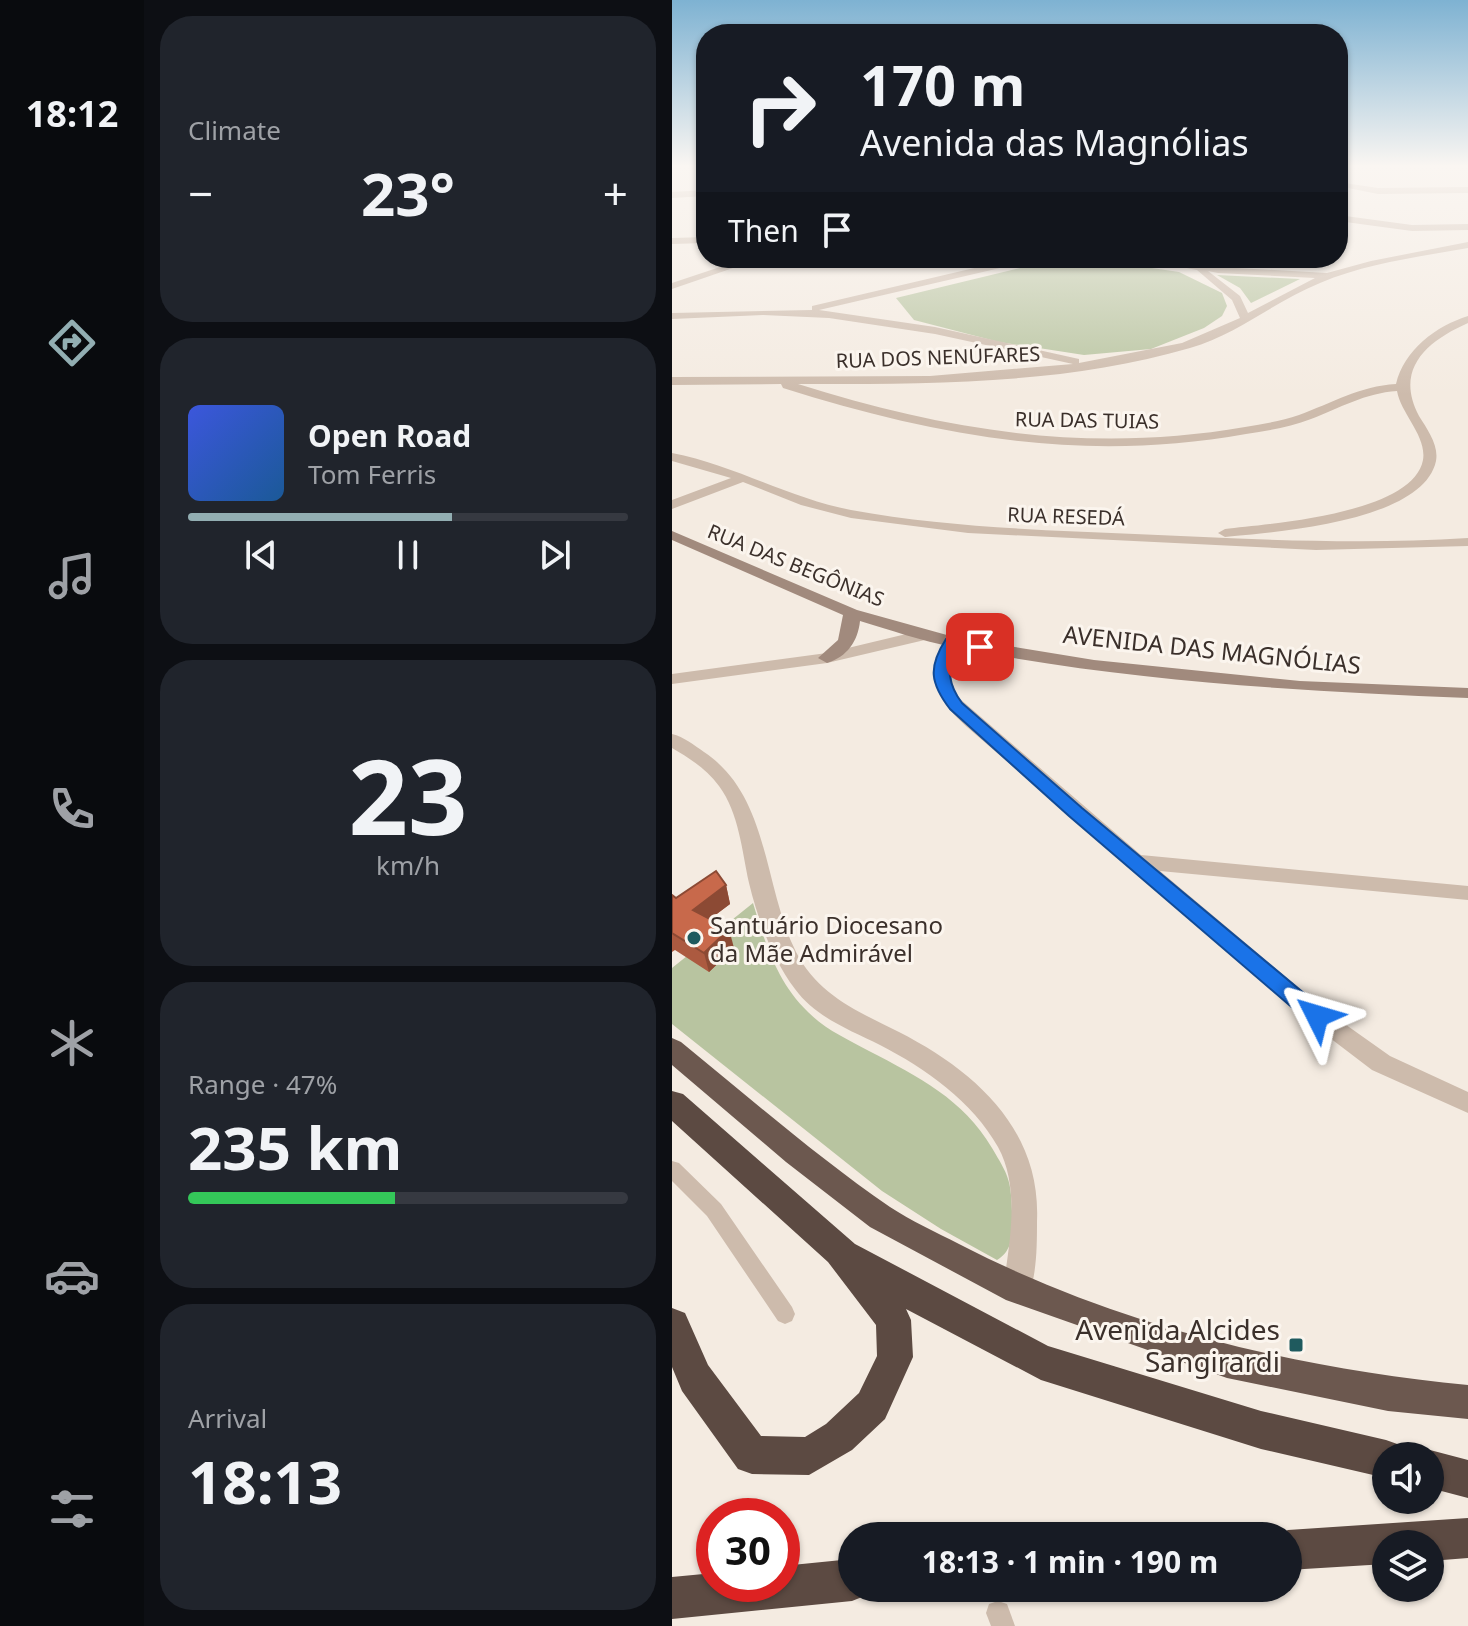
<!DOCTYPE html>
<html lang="en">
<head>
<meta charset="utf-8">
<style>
	:root { --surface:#171b24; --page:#20242c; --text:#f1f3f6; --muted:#9ea1a6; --line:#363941; --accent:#92aeb2 }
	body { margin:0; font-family:"Noto Sans",sans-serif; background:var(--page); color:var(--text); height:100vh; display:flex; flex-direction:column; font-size:30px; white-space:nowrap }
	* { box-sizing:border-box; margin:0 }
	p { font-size:26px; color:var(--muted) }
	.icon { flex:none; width:44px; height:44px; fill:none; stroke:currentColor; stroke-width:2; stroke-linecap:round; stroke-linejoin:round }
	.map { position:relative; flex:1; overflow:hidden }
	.drawer { display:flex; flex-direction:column; gap:16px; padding:16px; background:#0d0f14; width:528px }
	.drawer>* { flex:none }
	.top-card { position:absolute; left:24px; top:24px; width:652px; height:244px; border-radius:32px; box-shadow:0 2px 6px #0004; background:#171b24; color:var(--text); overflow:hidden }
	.fabs { position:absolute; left:700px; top:1442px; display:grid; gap:16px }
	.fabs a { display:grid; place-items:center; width:72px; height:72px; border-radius:50%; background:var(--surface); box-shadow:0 2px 6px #0004; font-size:40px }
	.speed { position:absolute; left:24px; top:1498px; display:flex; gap:16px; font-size:40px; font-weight:700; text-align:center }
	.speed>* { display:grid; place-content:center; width:104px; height:104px; border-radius:50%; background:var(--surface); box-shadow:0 2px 6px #0004; line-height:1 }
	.speed .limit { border:12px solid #d22; background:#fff; color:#111 }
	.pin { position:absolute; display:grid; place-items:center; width:68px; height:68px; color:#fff; margin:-34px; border-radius:16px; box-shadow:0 4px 12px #0006 }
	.me { position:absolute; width:88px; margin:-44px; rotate:310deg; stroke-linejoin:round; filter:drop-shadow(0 0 6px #0008) }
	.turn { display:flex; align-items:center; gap:28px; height:168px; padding:0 32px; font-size:36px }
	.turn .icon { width:104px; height:104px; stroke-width:2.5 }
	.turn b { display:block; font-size:56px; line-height:68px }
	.then { display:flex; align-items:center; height:76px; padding:0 32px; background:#0003; gap:16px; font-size:30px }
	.big { font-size:60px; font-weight:700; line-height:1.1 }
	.drawer .tile { flex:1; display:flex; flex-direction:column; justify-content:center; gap:12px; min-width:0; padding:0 28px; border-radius:32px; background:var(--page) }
	.drawer .dial { align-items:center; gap:0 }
	.dial b { font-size:104px; line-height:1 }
	.song { display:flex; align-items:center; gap:24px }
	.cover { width:96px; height:96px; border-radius:12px; background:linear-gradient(135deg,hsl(230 70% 55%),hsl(210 70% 35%)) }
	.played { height:8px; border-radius:4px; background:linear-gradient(90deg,var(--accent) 60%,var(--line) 60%) }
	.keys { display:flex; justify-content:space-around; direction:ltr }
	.heat { display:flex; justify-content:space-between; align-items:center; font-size:44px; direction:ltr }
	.charge { height:12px; border-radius:6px; background:linear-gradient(90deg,#34c759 47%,var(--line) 0) }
	.trip { position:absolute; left:166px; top:1522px; width:464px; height:80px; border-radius:40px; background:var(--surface); box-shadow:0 2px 6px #0004; font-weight:700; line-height:80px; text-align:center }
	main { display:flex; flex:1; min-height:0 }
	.tab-bar { display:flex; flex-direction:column; width:144px; justify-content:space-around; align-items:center; background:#090b0e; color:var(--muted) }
	.tab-bar .icon { width:56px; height:56px }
	.tab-bar .on { color:var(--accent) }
	.tab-bar b { font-size:36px; color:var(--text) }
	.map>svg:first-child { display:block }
	.green { fill:#b8c4a0 }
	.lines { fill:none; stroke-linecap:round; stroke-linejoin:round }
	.service { fill:#cdbbac; fill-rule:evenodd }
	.minor { fill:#cdbbac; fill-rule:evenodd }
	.secondary { fill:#a18a7d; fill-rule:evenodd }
	.trunk { fill:#6c584f; fill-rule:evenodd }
	.motorway { fill:#5c4a42; fill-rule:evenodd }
	.wall { fill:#ac5a40 }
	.shaded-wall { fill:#8c4a34 }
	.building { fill:#c8694b; stroke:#8c4a34; stroke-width:2 }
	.route { fill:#1a73e8; stroke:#114b97; stroke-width:2 }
	.poi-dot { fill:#1f5a5e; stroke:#fbf5ee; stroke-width:3 }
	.labels { text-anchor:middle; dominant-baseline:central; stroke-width:6; stroke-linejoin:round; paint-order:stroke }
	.far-street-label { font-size:20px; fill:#3b302b; stroke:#fbf5ee }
	.street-label { font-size:24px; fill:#3b302b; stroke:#fbf5ee }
	.poi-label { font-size:24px; fill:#3b302b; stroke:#fbf5ee; text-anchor:start }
	.near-poi-label { font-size:28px; fill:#3b302b; stroke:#fbf5ee; text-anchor:end }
</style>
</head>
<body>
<main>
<nav class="tab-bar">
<b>18:12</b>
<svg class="icon on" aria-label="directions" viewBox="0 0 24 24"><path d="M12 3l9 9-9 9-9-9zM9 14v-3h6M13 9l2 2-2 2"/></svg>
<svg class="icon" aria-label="music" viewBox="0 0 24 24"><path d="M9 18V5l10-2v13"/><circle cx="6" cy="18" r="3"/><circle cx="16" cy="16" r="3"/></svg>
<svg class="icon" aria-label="phone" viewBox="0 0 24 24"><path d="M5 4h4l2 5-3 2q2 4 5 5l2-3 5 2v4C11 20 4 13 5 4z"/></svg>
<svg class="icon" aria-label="climate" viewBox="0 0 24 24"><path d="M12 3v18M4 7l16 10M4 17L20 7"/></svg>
<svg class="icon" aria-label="car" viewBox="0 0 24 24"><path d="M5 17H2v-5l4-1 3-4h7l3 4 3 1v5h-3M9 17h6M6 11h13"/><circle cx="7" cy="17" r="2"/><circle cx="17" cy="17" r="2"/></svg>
<svg class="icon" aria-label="filters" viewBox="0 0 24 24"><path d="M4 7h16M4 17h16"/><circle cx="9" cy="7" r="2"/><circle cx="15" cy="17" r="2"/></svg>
</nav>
<section class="drawer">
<div class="tile"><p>Climate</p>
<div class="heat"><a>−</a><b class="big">23°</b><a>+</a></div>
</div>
<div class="tile">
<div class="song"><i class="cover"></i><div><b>Open Road</b><p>Tom Ferris</p></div></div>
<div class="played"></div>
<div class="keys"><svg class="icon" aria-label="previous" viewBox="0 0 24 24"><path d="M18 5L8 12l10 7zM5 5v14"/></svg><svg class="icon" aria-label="pause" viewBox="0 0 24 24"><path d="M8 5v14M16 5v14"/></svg><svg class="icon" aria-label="next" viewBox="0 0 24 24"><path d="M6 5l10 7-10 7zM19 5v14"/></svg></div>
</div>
<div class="tile dial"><b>23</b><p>km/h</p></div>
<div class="tile"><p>Range · 47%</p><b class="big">235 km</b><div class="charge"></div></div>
<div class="tile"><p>Arrival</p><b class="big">18:13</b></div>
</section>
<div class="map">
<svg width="796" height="1626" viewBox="0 0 796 1626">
	<rect width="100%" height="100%" fill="#f4ebe1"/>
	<g class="green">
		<polygon points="432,261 507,272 550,293 555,306 550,316 532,328 479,349 412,355 327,342 242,320 224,298 356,266"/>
		<polygon points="545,275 628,279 579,303 568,288"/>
		<path d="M81,903C93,943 105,982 136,1012C154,1030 175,1039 197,1051C247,1077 291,1099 320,1148C336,1175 339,1179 340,1211C340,1230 343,1249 325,1260L269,1229L210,1191L0,1024V968Z"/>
	</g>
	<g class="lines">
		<g class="service">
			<polygon points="0,1161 7,1163 49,1204 120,1307 123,1314 120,1321 113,1324 106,1321 35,1216 0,1181"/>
			<polygon points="326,1601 335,1604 343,1626 319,1626 314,1613 317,1604"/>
		</g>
		<g class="minor">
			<polygon points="0,167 4,167 4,168 0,170"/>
			<polygon points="666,182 706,188 796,187 796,193 706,194 666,186"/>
			<polygon points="34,190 34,196 0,198 0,192"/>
			<polygon points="666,215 740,225 796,224 796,230 740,231 666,221"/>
			<polygon points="34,237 34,243 0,244 0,238"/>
			<path d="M796,242V248C746,257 695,263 648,283C603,301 566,334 518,348C392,385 256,384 126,384C276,431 416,454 573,427C591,424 610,421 627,415C660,403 688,386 724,384C732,350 764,326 796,316V323C755,341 722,369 747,416C755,429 767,445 764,461C751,522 603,532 553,537L546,533L553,529C597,524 741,514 751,460C755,436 729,414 725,391C693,393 668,408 639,419C618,427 595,431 574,434C410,463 267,437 111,388L109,384L0,385V377L258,376L401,364L263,334L157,318L91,315L0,319V313L140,310V306L328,262L391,258L328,268L147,310L263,327L407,359V363L510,343L568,318L560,300L525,270L463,258H487L546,267L655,273L699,261ZM536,271L546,273L643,278L576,313L568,296Z"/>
			<polygon points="75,258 90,258 0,289 0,283"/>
			<path d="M0,453C62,465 117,498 179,510C272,527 368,530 463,534C574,539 685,545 796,538V546L644,550L296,533L179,518L129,505L71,482L0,509V500L59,478L0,461Z"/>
			<polygon points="251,630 257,631 259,635 257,639 155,663 0,684 0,674 155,653"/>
			<path d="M280,637L288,642C279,663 275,678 287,698L469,855L796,886V900L488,871L653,1010L718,1056L796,1092V1113L700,1070L637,1022L295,727C272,706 252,682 268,650C271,642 272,639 280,637Z"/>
			<path d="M0,734C12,737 22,745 32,752C98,796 91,886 124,952C146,995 185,1011 227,1032C303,1071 369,1129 365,1221C365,1246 365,1277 355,1299L345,1303L335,1299L331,1290C337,1245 349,1189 326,1147C301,1102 253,1068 208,1045C178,1030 143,1017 123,989C100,958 86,920 77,883C70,851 67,813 47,786C35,769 17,758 0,748Z"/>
		</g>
		<path class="secondary" d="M0,531L185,610L282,637L422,660L628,681L796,688V698C624,691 451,681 281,647C250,641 218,630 188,621C186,641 175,657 155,663L146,658L166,640L171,615L0,540Z"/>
		<path class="trunk" d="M0,1038L9,1042C78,1098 145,1157 218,1207C239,1221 264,1232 287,1244C444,1325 621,1368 796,1385V1419L716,1411L555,1378L334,1300L198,1227L114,1162L0,1065Z"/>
		<g class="motorway">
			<polygon points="0,1091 11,1094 183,1244 376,1346 589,1411 714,1440 728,1445 732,1456 714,1456 714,1478 589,1449 369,1380 234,1309 239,1320 241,1357 213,1419 180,1450 137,1475 80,1474 66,1469 10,1391 0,1367 0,1308 13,1313 36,1365 89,1436 133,1437 154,1424 187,1393 205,1356 204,1325 156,1262 0,1121"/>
			<polygon points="758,1450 796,1460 796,1498 758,1488 758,1456 744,1456"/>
			<polygon points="796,1518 796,1558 758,1561 758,1544 714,1544 714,1564 616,1570 616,1536 602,1536 616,1530"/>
			<polygon points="180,1559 180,1588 197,1588 195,1595 180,1601 0,1619 0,1577 42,1573 42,1584 110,1584 110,1566"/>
		</g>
	</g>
	<polygon class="wall" points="54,885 58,904 38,919 62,948 37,972 3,950 0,952 0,895 4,898"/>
	<g class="shaded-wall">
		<polygon points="54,885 58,904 26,928 21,910"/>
		<polygon points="57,929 62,948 37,972 32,953"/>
	</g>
	<polygon class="building" points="44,871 54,885 21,910 57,929 32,953 0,933 0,895 4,898"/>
	<linearGradient id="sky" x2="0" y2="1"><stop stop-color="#7eb2d2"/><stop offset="0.42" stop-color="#faf6f2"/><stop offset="1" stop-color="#faf6f2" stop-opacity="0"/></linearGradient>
	<rect width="796" height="395" fill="url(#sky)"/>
	<path class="route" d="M280,638L313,644L316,647L308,652L284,648C273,666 277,686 290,703L410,808L652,1010L655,1016L652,1022L645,1024L637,1022L397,816L278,709C258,683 256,667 274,639Z"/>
	<g class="poi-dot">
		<circle cx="22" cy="938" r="8"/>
		<rect x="616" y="1337" width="16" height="16" rx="4"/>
	</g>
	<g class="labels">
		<g class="far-street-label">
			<text transform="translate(266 357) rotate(-2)">RUA DOS NENÚFARES</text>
			<text transform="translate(415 420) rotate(1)">RUA DAS TUIAS</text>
			<text transform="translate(394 516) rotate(2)">RUA RESEDÁ</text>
			<text transform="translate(124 565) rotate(22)">RUA DAS BEGÔNIAS</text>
		</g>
		<g class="street-label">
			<text transform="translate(540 649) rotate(6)">AVENIDA DAS MAGNÓLIAS</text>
		</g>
		<g class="poi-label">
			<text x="38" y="924">Santuário Diocesano<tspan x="38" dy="28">da Mãe Admirável</tspan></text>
		</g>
		<g class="near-poi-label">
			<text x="608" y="1329">Avenida Alcides<tspan x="608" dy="32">Sangirardi</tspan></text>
		</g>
	</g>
</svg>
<div class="fabs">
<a><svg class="icon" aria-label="sound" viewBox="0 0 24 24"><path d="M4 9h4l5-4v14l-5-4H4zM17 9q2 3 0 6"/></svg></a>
<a><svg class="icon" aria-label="layers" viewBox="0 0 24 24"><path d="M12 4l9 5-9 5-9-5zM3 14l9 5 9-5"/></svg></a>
</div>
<div class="speed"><div class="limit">30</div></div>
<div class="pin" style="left:308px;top:647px;background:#d93025"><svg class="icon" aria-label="arrive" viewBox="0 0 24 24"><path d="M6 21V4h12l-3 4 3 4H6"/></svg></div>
<svg class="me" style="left:645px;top:1016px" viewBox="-20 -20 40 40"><path d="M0-17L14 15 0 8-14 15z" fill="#1a73e8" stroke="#fff" stroke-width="4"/></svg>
<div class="trip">18:13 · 1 min · 190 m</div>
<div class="top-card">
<div class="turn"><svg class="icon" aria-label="right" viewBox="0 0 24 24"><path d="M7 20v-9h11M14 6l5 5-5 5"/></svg><div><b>170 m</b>Avenida das Magnólias</div></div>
<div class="then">Then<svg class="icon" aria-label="arrive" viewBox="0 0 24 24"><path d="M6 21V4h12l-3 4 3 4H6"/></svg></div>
</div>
</div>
</main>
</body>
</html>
